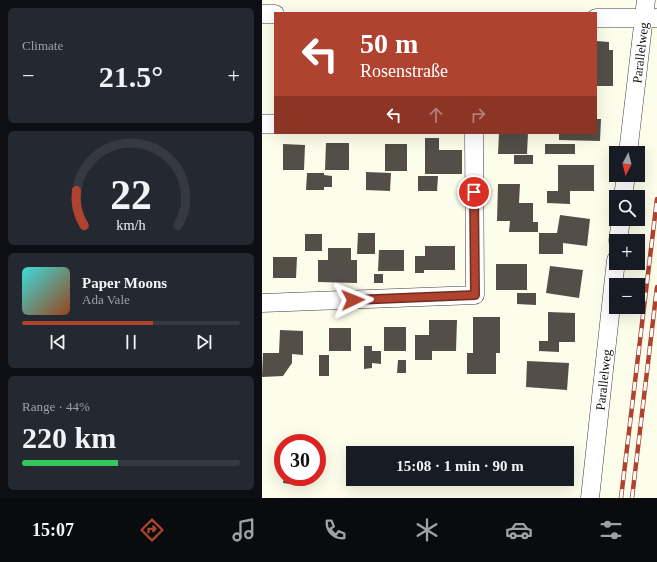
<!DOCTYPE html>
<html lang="en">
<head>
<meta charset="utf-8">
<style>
	:root { --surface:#171b24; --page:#242831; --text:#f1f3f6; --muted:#9ea1a6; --line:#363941; --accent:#af4330 }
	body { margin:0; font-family:Georgia,serif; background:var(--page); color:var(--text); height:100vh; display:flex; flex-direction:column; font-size:15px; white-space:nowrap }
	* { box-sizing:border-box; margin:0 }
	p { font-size:13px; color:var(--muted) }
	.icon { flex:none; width:22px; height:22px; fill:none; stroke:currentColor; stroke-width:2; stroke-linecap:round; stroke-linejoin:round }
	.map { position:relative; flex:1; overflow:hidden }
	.side { display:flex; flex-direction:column; gap:8px; padding:8px; background:#0d0f14; width:262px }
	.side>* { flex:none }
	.hud { position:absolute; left:12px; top:12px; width:323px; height:122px; border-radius:0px; box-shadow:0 4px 16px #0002; background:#af4330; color:#fff; overflow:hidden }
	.needle { width:26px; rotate:187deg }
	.tools { position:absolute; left:347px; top:146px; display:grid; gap:8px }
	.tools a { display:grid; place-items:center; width:36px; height:36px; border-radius:0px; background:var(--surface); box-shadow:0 4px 16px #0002; font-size:20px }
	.speed { position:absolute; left:12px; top:434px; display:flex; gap:8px; font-size:20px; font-weight:700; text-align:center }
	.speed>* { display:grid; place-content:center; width:52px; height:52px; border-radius:50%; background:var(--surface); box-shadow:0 4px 16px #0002; line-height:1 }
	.speed .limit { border:6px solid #d22; background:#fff; color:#111 }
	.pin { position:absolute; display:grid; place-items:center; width:34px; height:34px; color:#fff; margin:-17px; border:2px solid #fff; border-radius:50%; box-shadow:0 1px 4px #0007 }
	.me { position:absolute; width:44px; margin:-22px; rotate:88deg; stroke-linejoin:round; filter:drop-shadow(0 0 3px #0008) }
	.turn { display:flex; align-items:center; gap:14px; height:84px; padding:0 20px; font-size:18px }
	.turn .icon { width:52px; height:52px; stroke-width:2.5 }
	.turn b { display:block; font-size:28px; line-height:34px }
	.lanes { display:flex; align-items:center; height:38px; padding:0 20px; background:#0003; justify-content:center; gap:20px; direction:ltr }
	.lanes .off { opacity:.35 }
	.big { font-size:30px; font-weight:700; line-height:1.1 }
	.side .tile { flex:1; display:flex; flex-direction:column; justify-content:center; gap:6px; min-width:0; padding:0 14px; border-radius:6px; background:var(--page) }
	.side .dial { align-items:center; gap:0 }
	.dial svg { height:104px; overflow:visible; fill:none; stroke:var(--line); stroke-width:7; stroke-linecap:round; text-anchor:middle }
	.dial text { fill:var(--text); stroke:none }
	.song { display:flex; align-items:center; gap:12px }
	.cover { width:48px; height:48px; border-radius:6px; background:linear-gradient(135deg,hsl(180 70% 55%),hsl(20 70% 35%)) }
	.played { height:4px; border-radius:2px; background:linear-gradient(90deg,var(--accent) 60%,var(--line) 60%) }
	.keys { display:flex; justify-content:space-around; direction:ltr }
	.heat { display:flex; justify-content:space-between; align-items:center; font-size:22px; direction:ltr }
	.charge { height:6px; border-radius:3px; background:linear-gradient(90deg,#34c759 44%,var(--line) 0) }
	.trip { position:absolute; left:84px; top:446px; width:228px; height:40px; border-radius:0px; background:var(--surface); box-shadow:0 4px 16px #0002; font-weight:700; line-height:40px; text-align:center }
	.tab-bar { display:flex; height:64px; justify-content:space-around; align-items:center; background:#090b0e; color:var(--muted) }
	.tab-bar .icon { width:28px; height:28px }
	.tab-bar .current { color:var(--accent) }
	.tab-bar b { font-size:18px; color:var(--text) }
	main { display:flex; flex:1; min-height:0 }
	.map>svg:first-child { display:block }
	.building { fill:#534e48 }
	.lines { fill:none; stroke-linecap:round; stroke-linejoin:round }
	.minor-casing { stroke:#3e3e3e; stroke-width:19 }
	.minor { stroke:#fff; stroke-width:18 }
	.rail-casing { stroke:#af4330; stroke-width:4.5 }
	.rail { stroke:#fff; stroke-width:3; stroke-dasharray:9; stroke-linecap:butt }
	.route-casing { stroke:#722c1f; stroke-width:10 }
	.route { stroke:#af4330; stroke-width:7 }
	.labels { text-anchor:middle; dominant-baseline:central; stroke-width:4; stroke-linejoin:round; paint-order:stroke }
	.street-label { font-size:13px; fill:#0b0b0b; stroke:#fff }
</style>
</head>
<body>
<main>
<section class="side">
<div class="tile"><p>Climate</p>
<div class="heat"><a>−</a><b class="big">21.5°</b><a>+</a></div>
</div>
<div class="tile dial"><svg viewBox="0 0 100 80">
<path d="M14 69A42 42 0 1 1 86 69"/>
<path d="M14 69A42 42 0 0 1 8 42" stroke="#af4330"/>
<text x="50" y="56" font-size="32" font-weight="700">22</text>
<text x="50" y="72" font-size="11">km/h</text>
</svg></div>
<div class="tile">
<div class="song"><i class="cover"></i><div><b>Paper Moons</b><p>Ada Vale</p></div></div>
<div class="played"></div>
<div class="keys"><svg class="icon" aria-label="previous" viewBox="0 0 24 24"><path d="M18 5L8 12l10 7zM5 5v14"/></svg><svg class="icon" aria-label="pause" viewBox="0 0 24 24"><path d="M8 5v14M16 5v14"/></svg><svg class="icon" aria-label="next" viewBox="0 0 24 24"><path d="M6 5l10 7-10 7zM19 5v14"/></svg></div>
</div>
<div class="tile"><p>Range · 44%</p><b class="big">220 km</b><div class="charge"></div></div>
</section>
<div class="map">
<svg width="395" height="498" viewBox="0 0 395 498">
	<rect width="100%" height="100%" fill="#fdfdeb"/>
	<g class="building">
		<polygon points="334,41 347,42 347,50 351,50 351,86 334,86"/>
		<polygon points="334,119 339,119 338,141 297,140 297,133 334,133"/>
		<polygon points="237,133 266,133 265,154 236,154"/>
		<polygon points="163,138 177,138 177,150 200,150 200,174 163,174"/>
		<polygon points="64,143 87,143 87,170 63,170"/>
		<polygon points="21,144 43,145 42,170 21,170"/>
		<rect x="123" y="144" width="22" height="27"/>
		<rect x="283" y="144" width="30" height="10"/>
		<rect x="252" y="155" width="19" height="9"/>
		<polygon points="296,165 332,165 332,191 308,191 308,204 285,203 285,191 296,191"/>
		<polygon points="104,172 129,173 128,191 104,190"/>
		<polygon points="45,173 62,173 62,175 70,176 70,187 62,187 62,190 44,190"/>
		<polygon points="156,176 176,176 175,191 156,191"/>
		<polygon points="236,184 258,184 257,203 271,203 271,222 276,222 276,232 247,232 248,221 235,221"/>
		<polygon points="298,215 328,219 325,246 301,243 301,254 277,254 277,233 295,233"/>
		<polygon points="96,233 113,233 113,254 95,254"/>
		<rect x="43" y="234" width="17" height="17"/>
		<polygon points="163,246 193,246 193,270 162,270 162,273 153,273 153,256 163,256"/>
		<polygon points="66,248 89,248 89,260 95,260 95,283 56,282 56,260 66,260"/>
		<polygon points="117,250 142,250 142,271 116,271"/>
		<polygon points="11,257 35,257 34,278 11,278"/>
		<rect x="234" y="264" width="31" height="26"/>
		<polygon points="288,266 321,270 317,298 284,293"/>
		<rect x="112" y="274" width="9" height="9"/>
		<polygon points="255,293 274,293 274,305 255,304"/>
		<polygon points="286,312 313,313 313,342 297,342 297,352 277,351 277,341 286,341"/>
		<polygon points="211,317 238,317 238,353 234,353 234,374 205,374 205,353 211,353"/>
		<polygon points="167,320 195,320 194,351 170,351 170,360 153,360 153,335 167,335"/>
		<rect x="122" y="327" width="22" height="24"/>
		<rect x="67" y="328" width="22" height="23"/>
		<polygon points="18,330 41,331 41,355 30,354 30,363 21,376 0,377 1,353 17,353"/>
		<polygon points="102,346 110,346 110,351 119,351 119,364 110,363 110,368 102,369"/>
		<rect x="57" y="355" width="10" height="21"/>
		<polygon points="136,360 144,360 144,373 135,373"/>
		<polygon points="265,361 307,363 305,390 264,387"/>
		<polygon points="22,477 44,477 42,486 21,483"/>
	</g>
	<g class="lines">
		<g class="minor-casing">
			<g id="minor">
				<polyline points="0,14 13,14"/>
				<polyline points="334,18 395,18"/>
				<polyline points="0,124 13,124"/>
				<path id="s1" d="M366,153L384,0"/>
				<polyline points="361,197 364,175"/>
				<polyline points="356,241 359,219"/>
				<polyline points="0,303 213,295 212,133"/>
				<path id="s2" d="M328,498L354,260"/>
			</g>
		</g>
		<use href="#minor" class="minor"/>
		<g class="rail-casing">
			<g id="rail">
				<polyline points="359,498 395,199"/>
				<polyline points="370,498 395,287"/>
			</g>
		</g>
		<use href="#rail" class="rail"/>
	</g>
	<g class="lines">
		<g class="route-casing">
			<polyline id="route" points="91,300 213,295 212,192"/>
		</g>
		<use href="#route" class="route"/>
	</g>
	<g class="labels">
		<g class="street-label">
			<text stroke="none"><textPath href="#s1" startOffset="101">Parallelweg</textPath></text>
			<text stroke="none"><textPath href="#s2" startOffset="119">Parallelweg</textPath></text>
		</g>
	</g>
</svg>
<div class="tools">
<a><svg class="needle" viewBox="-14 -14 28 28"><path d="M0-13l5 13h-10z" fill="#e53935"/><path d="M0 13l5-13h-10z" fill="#9ea1a6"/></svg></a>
<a><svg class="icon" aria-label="search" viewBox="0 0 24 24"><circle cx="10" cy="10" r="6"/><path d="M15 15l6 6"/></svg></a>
<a>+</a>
<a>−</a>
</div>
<div class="speed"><div class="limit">30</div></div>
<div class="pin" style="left:212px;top:192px;background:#d93025"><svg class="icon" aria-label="arrive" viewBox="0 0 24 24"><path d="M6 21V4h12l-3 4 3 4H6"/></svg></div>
<svg class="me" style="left:91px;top:300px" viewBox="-20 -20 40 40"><path d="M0-17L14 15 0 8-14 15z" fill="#af4330" stroke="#fff" stroke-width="4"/></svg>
<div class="trip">15:08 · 1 min · 90 m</div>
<div class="hud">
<div class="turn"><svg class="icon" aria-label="left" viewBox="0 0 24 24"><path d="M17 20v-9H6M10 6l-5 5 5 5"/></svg><div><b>50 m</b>Rosenstraße</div></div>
<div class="lanes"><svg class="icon" aria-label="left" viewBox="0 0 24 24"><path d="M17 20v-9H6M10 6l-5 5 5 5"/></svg><svg class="icon off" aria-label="ahead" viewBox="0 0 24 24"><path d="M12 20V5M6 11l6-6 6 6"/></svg><svg class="icon off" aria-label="right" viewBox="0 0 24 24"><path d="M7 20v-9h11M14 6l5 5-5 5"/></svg></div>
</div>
</div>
</main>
<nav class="tab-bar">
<b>15:07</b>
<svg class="icon current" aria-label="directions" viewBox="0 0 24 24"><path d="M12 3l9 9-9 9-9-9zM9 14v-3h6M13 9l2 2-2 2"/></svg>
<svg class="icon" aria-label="music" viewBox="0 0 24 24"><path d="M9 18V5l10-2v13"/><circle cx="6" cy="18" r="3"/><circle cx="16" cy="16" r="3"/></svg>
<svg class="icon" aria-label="phone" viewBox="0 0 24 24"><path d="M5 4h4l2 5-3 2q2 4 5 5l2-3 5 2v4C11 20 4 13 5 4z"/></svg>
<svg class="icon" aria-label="climate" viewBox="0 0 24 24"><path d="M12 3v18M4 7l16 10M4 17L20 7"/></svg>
<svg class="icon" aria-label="car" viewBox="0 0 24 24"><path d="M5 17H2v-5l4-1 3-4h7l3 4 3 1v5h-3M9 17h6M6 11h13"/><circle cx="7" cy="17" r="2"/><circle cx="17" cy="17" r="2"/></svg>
<svg class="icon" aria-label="filters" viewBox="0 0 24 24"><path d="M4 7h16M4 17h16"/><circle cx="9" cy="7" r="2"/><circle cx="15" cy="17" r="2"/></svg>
</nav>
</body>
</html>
